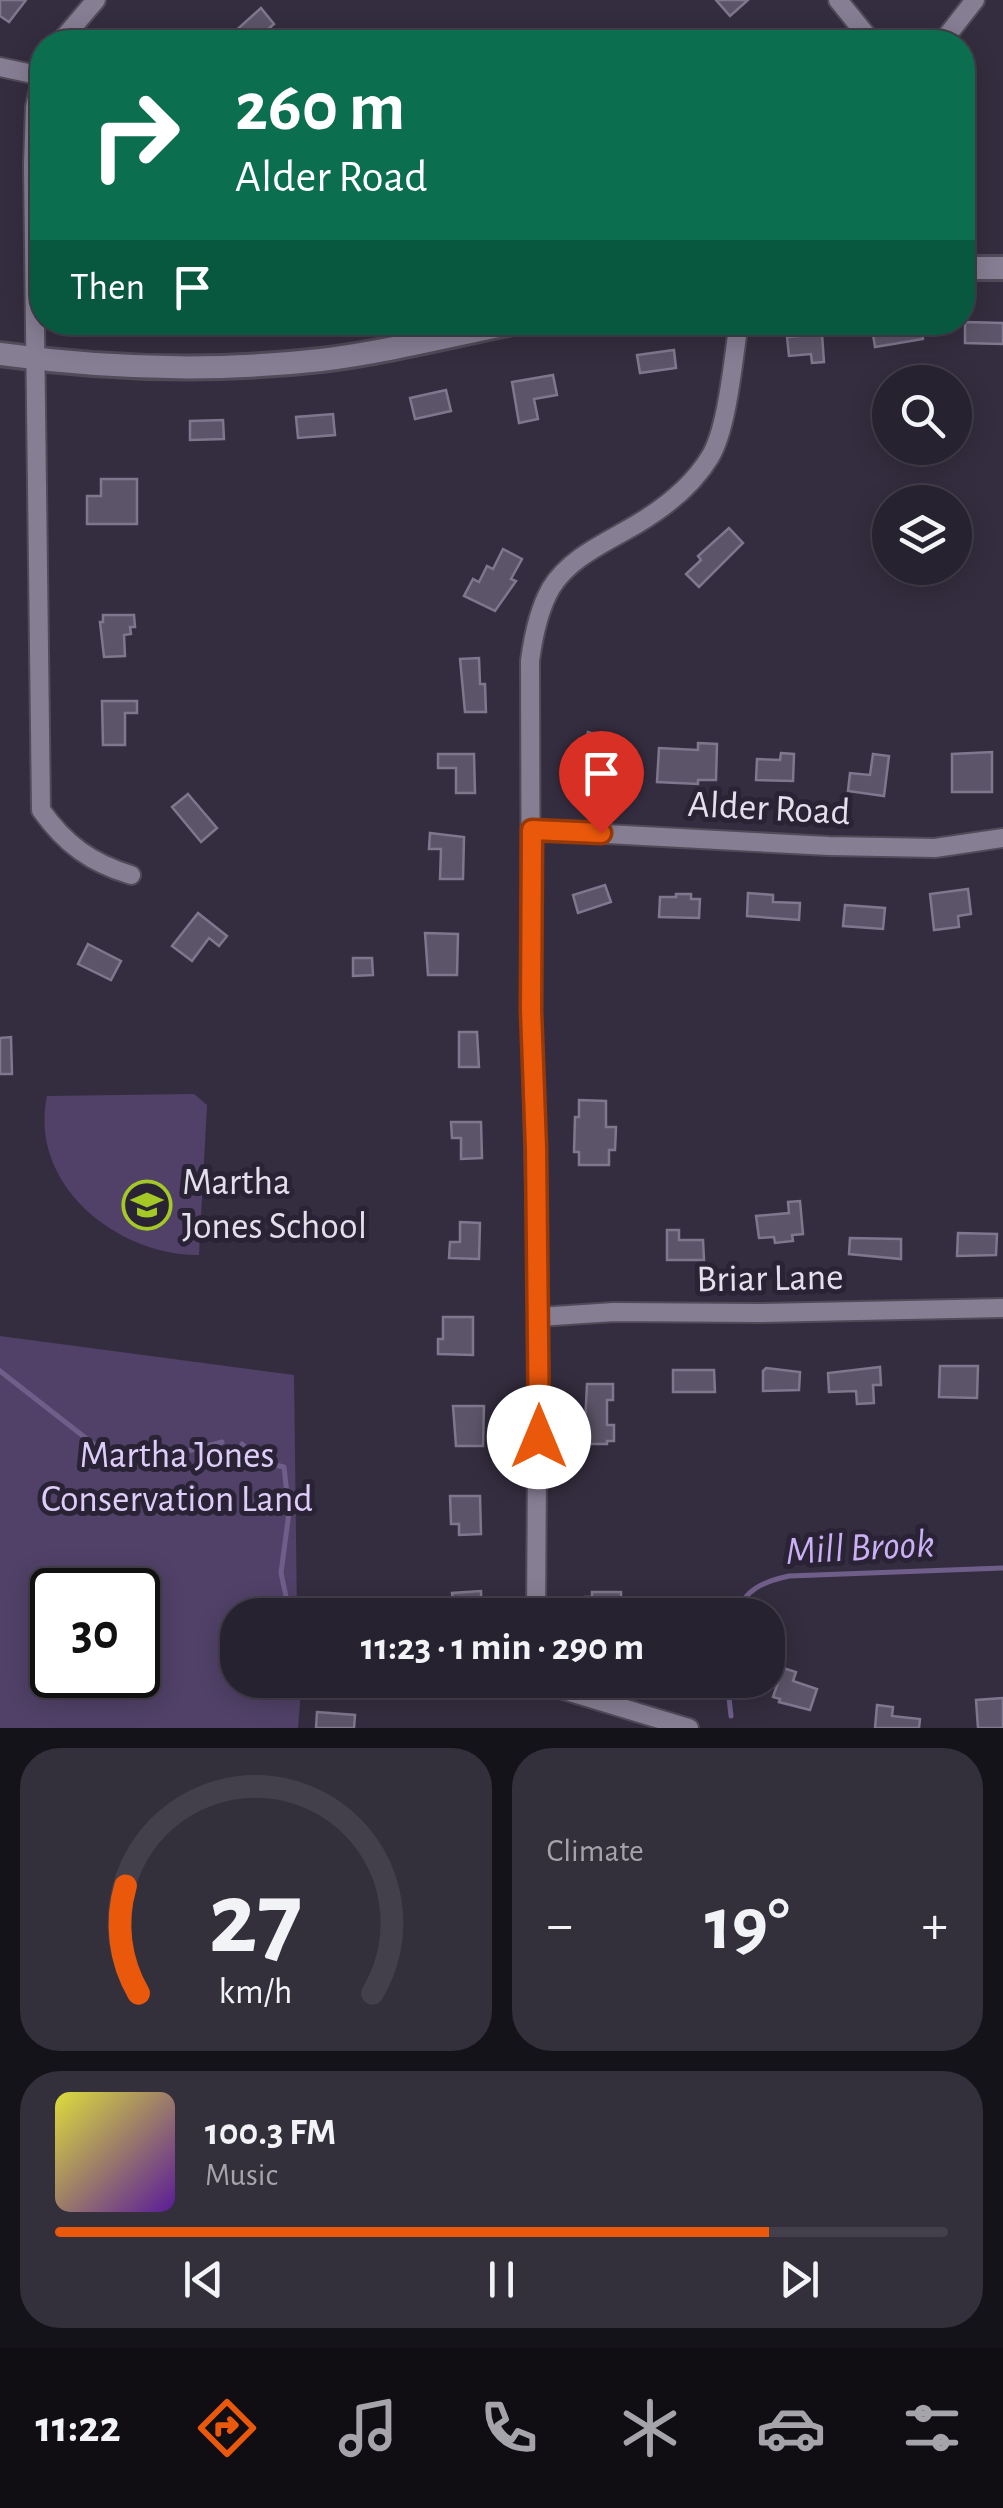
<!DOCTYPE html>
<html lang="en">
<head>
<meta charset="utf-8">
<style>
	:root { --surface:#27222f; --page:#332f3b; --text:#f1f3f6; --muted:#a4a4aa; --line:#433f4b; --accent:#ea580c }
	body { margin:0; font-family:"Alegreya Sans",sans-serif; background:var(--page); color:var(--text); height:100vh; display:flex; flex-direction:column; font-size:38px; white-space:nowrap }
	* { box-sizing:border-box; margin:0 }
	p { font-size:32px; color:var(--muted) }
	.icon { flex:none; width:55px; height:55px; fill:none; stroke:currentColor; stroke-width:2; stroke-linecap:round; stroke-linejoin:round }
	.map { position:relative; height:1728px; overflow:hidden }
	.panel { display:flex; flex-direction:column; gap:20px; padding:20px; background:#15131a; flex:1 }
	.panel>* { flex:none }
	.guide { position:absolute; left:30px; top:30px; width:945px; height:305px; border-radius:40px; box-shadow:0 5px 25px #0003,0 0 0 2px var(--line); background:#0b6e4f; color:#fff; overflow:hidden }
	.fabs { position:absolute; left:872px; top:365px; display:grid; gap:20px }
	.fabs a { display:grid; place-items:center; width:100px; height:100px; border-radius:50%; background:var(--surface); box-shadow:0 5px 25px #0003,0 0 0 2px var(--line); font-size:50px }
	.speed { position:absolute; left:30px; top:1568px; display:flex; gap:20px; font-size:50px; font-weight:700; text-align:center }
	.speed>* { display:grid; place-content:center; width:130px; height:130px; border-radius:50%; background:var(--surface); box-shadow:0 5px 25px #0003,0 0 0 2px var(--line); line-height:1 }
	.speed .limit { border:5px solid #111; border-radius:15px; background:#fff; color:#111 }
	.pin { position:absolute; display:grid; place-items:center; width:85px; height:85px; color:#fff; margin:-102px -42px; border-radius:50% 50% 50% 0; rotate:-45deg; box-shadow:0 0 10px #0007 }
	.pin .icon { rotate:45deg }
	.me { position:absolute; width:110px; margin:-55px; rotate:0deg; stroke-linejoin:round; filter:drop-shadow(0 0 8px #0008) }
	.turn { display:flex; align-items:center; gap:35px; height:210px; padding:0 40px; font-size:45px }
	.turn .icon { width:130px; height:130px; stroke-width:2.5 }
	.turn b { display:block; font-size:70px; line-height:85px }
	.then { display:flex; align-items:center; height:95px; padding:0 40px; background:#0003; gap:20px; font-size:38px }
	.big { font-size:75px; font-weight:700; line-height:1.1 }
	.panel .card { flex:1; display:flex; flex-direction:column; justify-content:center; gap:15px; min-width:0; padding:0 35px; border-radius:40px; background:var(--page) }
	.panel .dial { align-items:center; gap:0 }
	.dial svg { height:260px; overflow:visible; fill:none; stroke:var(--line); stroke-width:7; stroke-linecap:round; text-anchor:middle }
	.dial text { fill:var(--text); stroke:none }
	.song { display:flex; align-items:center; gap:30px }
	.cover { width:120px; height:120px; border-radius:15px; background:linear-gradient(135deg,hsl(60 70% 55%),hsl(270 70% 35%)) }
	.played { height:10px; border-radius:5px; background:linear-gradient(90deg,var(--accent) 80%,var(--line) 80%) }
	.keys { display:flex; justify-content:space-around; direction:ltr }
	.heat { display:flex; justify-content:space-between; align-items:center; font-size:55px; direction:ltr }
	.panel .tiles { flex:1; display:grid; gap:20px; grid-template-columns:1fr 1fr }
	.card:last-child { grid-column:span 2 }
	.trip { position:absolute; left:220px; top:1598px; width:565px; height:100px; border-radius:40px; background:var(--surface); box-shadow:0 5px 25px #0003,0 0 0 2px var(--line); font-weight:700; line-height:100px; text-align:center }
	.menu { display:flex; height:160px; justify-content:space-around; align-items:center; background:#100e13; color:var(--muted) }
	.menu .icon { width:70px; height:70px }
	.menu .current { color:var(--accent) }
	.menu b { font-size:45px; color:var(--text) }
	.map>svg:first-child { display:block }
	.green { fill:#514168; fill-rule:evenodd }
	.lines { fill:none; stroke-linecap:round; stroke-linejoin:round }
	.stream { stroke:#705e8a; stroke-width:5 }
	.building { fill:#5c5569; stroke:#7f778d; stroke-width:2.5 }
	.minor-casing { stroke:#504a59; stroke-width:22 }
	.tertiary-casing { stroke:#504a59; stroke-width:28 }
	.minor { stroke:#867e93; stroke-width:18 }
	.tertiary { stroke:#867e93; stroke-width:22 }
	.route-casing { stroke:#983908; stroke-width:25 }
	.route { stroke:#ea580c; stroke-width:18 }
	.labels { text-anchor:middle; dominant-baseline:central; stroke-width:10; stroke-linejoin:round; paint-order:stroke }
	.street-label { font-size:38px; fill:#e3dfeb; stroke:#2a2335 }
	.poi-label { font-size:38px; fill:#e3dfeb; stroke:#2a2335; text-anchor:start }
	.park-label { font-size:38px; fill:#decdf8; stroke:#2a2335 }
	.water-label { font-size:40px; font-style:italic; fill:#ccb0f6; stroke:#2a2335 }
</style>
</head>
<body>
<div class="map">
<svg width="1003" height="1728" viewBox="0 0 1003 1728">
	<rect width="100%" height="100%" fill="#342d3f"/>
	<g class="green">
		<path d="M194,1094L207,1105L199,1255C118,1256 28,1185 47,1096Z"/>
		<path d="M0,1336L294,1375L297,1615H238V1680H302L298,1728H0ZM52,1590H138V1675H52Z"/>
	</g>
	<g class="lines">
		<g class="stream">
			<polyline points="0,1371 124,1468 222,1442"/>
			<polyline points="242,1444 261,1462 284,1467 289,1512 281,1573 290,1615"/>
			<path d="M737,1615C743,1589 766,1581 789,1576L1003,1568"/>
			<polyline points="727,1680 731,1716"/>
		</g>
	</g>
	<g class="building">
		<polygon points="0,0 26,0 9,22 0,16"/>
		<polygon points="716,0 748,0 730,16"/>
		<polygon points="261,8 274,24 253,42 239,42 232,34"/>
		<polygon points="908,322 920,322 923,339 875,347 872,328"/>
		<polygon points="965,322 1003,323 1003,344 965,343"/>
		<polygon points="822,334 824,362 812,363 811,354 789,356 787,337"/>
		<polygon points="674,350 676,368 640,373 637,355"/>
		<polygon points="553,375 557,395 534,399 538,419 519,423 512,382"/>
		<polygon points="446,390 451,411 415,419 410,398"/>
		<polygon points="333,414 335,435 298,438 296,417"/>
		<polygon points="223,420 224,439 190,440 190,421"/>
		<polygon points="101,479 137,479 137,524 87,524 87,496 101,496"/>
		<polygon points="729,528 743,543 699,587 686,574 701,560 698,556"/>
		<polygon points="503,549 522,559 511,579 516,581 495,611 464,596 473,579 479,582 487,566 493,569"/>
		<polygon points="103,615 134,615 135,627 130,627 131,634 124,635 125,656 104,657 100,622 103,622"/>
		<polygon points="479,658 480,684 485,684 486,712 465,712 460,659"/>
		<polygon points="102,701 137,701 137,713 125,713 125,745 103,745"/>
		<polygon points="588,732 600,736 595,749 614,755 607,774 571,762 577,742 584,744"/>
		<polygon points="698,743 717,744 716,780 698,780 698,784 657,782 659,748 698,750"/>
		<polygon points="992,752 992,792 952,792 952,754"/>
		<polygon points="781,753 794,754 793,781 756,780 757,759 780,760"/>
		<polygon points="438,754 474,754 475,793 456,793 456,768 438,768"/>
		<polygon points="873,754 889,756 884,796 848,791 850,773 870,775"/>
		<polygon points="188,794 217,828 201,842 172,807"/>
		<polygon points="430,833 464,837 463,879 440,879 441,849 429,849"/>
		<polygon points="605,885 611,902 578,913 573,895"/>
		<polygon points="968,889 971,914 958,916 959,927 934,930 930,894"/>
		<polygon points="748,893 773,895 773,902 800,903 799,920 747,916"/>
		<polygon points="676,894 691,894 691,899 700,899 699,918 659,917 660,897 676,897"/>
		<polygon points="845,905 885,908 883,929 843,926"/>
		<polygon points="198,913 227,936 219,946 209,938 192,961 172,946"/>
		<polygon points="425,933 458,934 457,975 428,975"/>
		<polygon points="88,944 121,961 111,980 78,964"/>
		<polygon points="353,958 372,958 373,975 353,976"/>
		<polygon points="459,1032 477,1032 479,1067 459,1067"/>
		<polygon points="11,1037 12,1074 0,1074 0,1038"/>
		<polygon points="579,1100 606,1101 606,1127 616,1127 615,1150 609,1150 609,1165 579,1165 579,1152 574,1152 575,1117 579,1117"/>
		<polygon points="451,1122 481,1122 482,1158 461,1159 461,1138 452,1138"/>
		<polygon points="800,1201 803,1234 792,1235 793,1241 775,1243 774,1237 759,1238 756,1216 789,1213 788,1202"/>
		<polygon points="460,1222 480,1223 479,1259 449,1258 450,1242 460,1242"/>
		<polygon points="667,1230 679,1230 679,1240 703,1240 704,1260 667,1260"/>
		<polygon points="958,1233 997,1234 996,1255 957,1256"/>
		<polygon points="850,1238 901,1239 901,1259 849,1254"/>
		<polygon points="443,1317 473,1317 473,1355 438,1354 438,1339 443,1339"/>
		<polygon points="940,1366 978,1366 977,1398 939,1397"/>
		<polygon points="880,1367 881,1385 873,1385 874,1403 857,1404 856,1391 829,1392 828,1373"/>
		<polygon points="766,1368 800,1372 799,1390 763,1391 763,1371"/>
		<polygon points="673,1370 714,1370 715,1392 673,1392"/>
		<polygon points="587,1384 613,1384 613,1400 607,1400 607,1425 614,1425 614,1441 607,1441 607,1444 584,1444"/>
		<polygon points="453,1406 484,1406 483,1446 456,1446"/>
		<polygon points="450,1496 480,1496 481,1534 459,1535 459,1524 451,1524"/>
		<polygon points="481,1591 482,1615 462,1615 461,1605 453,1605 452,1593"/>
		<polygon points="592,1592 621,1592 621,1605 614,1605 614,1615 585,1615 585,1597 592,1597"/>
		<polygon points="783,1668 796,1672 793,1681 817,1689 810,1710 779,1702 780,1699 773,1697"/>
		<polygon points="1003,1698 1003,1728 978,1728 976,1700"/>
		<polygon points="877,1705 893,1707 892,1716 920,1719 919,1728 875,1728"/>
		<polygon points="317,1712 355,1715 354,1728 316,1728"/>
	</g>
	<g class="lines">
		<g class="minor-casing">
			<g id="minor">
				<polyline points="838,0 872,42"/>
				<polyline points="60,42 96,0"/>
				<polyline points="942,42 975,0"/>
				<path d="M0,67L42,76L35,107L33,165L41,810C65,844 91,863 131,875"/>
				<polyline points="532,830 829,846 935,848 1003,838"/>
				<polyline points="538,1317 614,1312 758,1313 1003,1308"/>
				<path d="M536,1615L538,1317L531,1010L530,661C533,638 539,609 551,588C570,557 607,542 637,524C664,508 693,485 710,457C728,427 733,359 739,322"/>
				<polyline points="530,1680 689,1728"/>
			</g>
		</g>
		<g class="tertiary-casing">
			<g id="tertiary">
				<polyline points="962,268 1003,268"/>
				<path d="M0,354C107,369 214,372 321,360C387,352 452,335 517,322"/>
			</g>
		</g>
		<use href="#minor" class="minor"/>
		<use href="#tertiary" class="tertiary"/>
	</g>
	<g class="lines">
		<g class="route-casing">
			<polyline id="route" points="539,1437 536,1148 531,1010 532,830 601,833"/>
		</g>
		<use href="#route" class="route"/>
	</g>
	<defs>
		<g id="school-ring" transform="scale(2.5)"><circle r="9.5" fill="#2a2335" stroke="#a4c825" stroke-width="1.5"/><path d="M0-5L7-2L0 1L-7-2ZM-4 1L0 2.5L4 1V4Q0 6-4 4Z" fill="#a4c825"/></g>
	</defs>
	<g fill-rule="evenodd">
		<use href="#school-ring" x="147" y="1205"/>
	</g>
	<g class="labels">
		<g class="street-label">
			<text transform="translate(769 809) rotate(3)">Alder Road</text>
			<text transform="translate(770 1279) rotate(-1)">Briar Lane</text>
		</g>
		<g class="poi-label">
			<text x="182" y="1183">Martha<tspan x="182" dy="44">Jones School</tspan></text>
		</g>
		<g class="park-label">
			<text x="177" y="1456">Martha Jones<tspan x="177" dy="44">Conservation Land</tspan></text>
		</g>
		<g class="water-label">
			<text transform="translate(860 1548) rotate(-3)">Mill Brook</text>
		</g>
	</g>
</svg>
<div class="fabs">
<a><svg class="icon" aria-label="search" viewBox="0 0 24 24"><circle cx="10" cy="10" r="6"/><path d="M15 15l6 6"/></svg></a>
<a><svg class="icon" aria-label="layers" viewBox="0 0 24 24"><path d="M12 4l9 5-9 5-9-5zM3 14l9 5 9-5"/></svg></a>
</div>
<div class="speed"><div class="limit">30</div></div>
<div class="pin" style="left:601px;top:833px;background:#d93025"><svg class="icon" aria-label="arrive" viewBox="0 0 24 24"><path d="M6 21V4h12l-3 4 3 4H6"/></svg></div>
<svg class="me" style="left:539px;top:1437px" viewBox="-20 -20 40 40"><circle r="19" fill="#fff"/><path d="M0-13L10 11 0 6-10 11z" fill="#ea580c"/></svg>
<div class="trip">11:23 · 1 min · 290 m</div>
<div class="guide">
<div class="turn"><svg class="icon" aria-label="right" viewBox="0 0 24 24"><path d="M7 20v-9h11M14 6l5 5-5 5"/></svg><div><b>260 m</b>Alder Road</div></div>
<div class="then">Then<svg class="icon" aria-label="arrive" viewBox="0 0 24 24"><path d="M6 21V4h12l-3 4 3 4H6"/></svg></div>
</div>
</div>
<section class="panel">
<div class="tiles">
<div class="card dial"><svg viewBox="0 0 100 80">
<path d="M14 69A42 42 0 1 1 86 69"/>
<path d="M14 69A42 42 0 0 1 10 36" stroke="#ea580c"/>
<text x="50" y="56" font-size="32" font-weight="700">27</text>
<text x="50" y="72" font-size="11">km/h</text>
</svg></div>
<div class="card"><p>Climate</p>
<div class="heat"><a>−</a><b class="big">19°</b><a>+</a></div>
</div>
<div class="card">
<div class="song"><i class="cover"></i><div><b>100.3 FM</b><p>Music</p></div></div>
<div class="played"></div>
<div class="keys"><svg class="icon" aria-label="previous" viewBox="0 0 24 24"><path d="M18 5L8 12l10 7zM5 5v14"/></svg><svg class="icon" aria-label="pause" viewBox="0 0 24 24"><path d="M8 5v14M16 5v14"/></svg><svg class="icon" aria-label="next" viewBox="0 0 24 24"><path d="M6 5l10 7-10 7zM19 5v14"/></svg></div>
</div>
</div>
</section>
<nav class="menu">
<b>11:22</b>
<svg class="icon current" aria-label="directions" viewBox="0 0 24 24"><path d="M12 3l9 9-9 9-9-9zM9 14v-3h6M13 9l2 2-2 2"/></svg>
<svg class="icon" aria-label="music" viewBox="0 0 24 24"><path d="M9 18V5l10-2v13"/><circle cx="6" cy="18" r="3"/><circle cx="16" cy="16" r="3"/></svg>
<svg class="icon" aria-label="phone" viewBox="0 0 24 24"><path d="M5 4h4l2 5-3 2q2 4 5 5l2-3 5 2v4C11 20 4 13 5 4z"/></svg>
<svg class="icon" aria-label="climate" viewBox="0 0 24 24"><path d="M12 3v18M4 7l16 10M4 17L20 7"/></svg>
<svg class="icon" aria-label="car" viewBox="0 0 24 24"><path d="M5 17H2v-5l4-1 3-4h7l3 4 3 1v5h-3M9 17h6M6 11h13"/><circle cx="7" cy="17" r="2"/><circle cx="17" cy="17" r="2"/></svg>
<svg class="icon" aria-label="filters" viewBox="0 0 24 24"><path d="M4 7h16M4 17h16"/><circle cx="9" cy="7" r="2"/><circle cx="15" cy="17" r="2"/></svg>
</nav>
</body>
</html>
